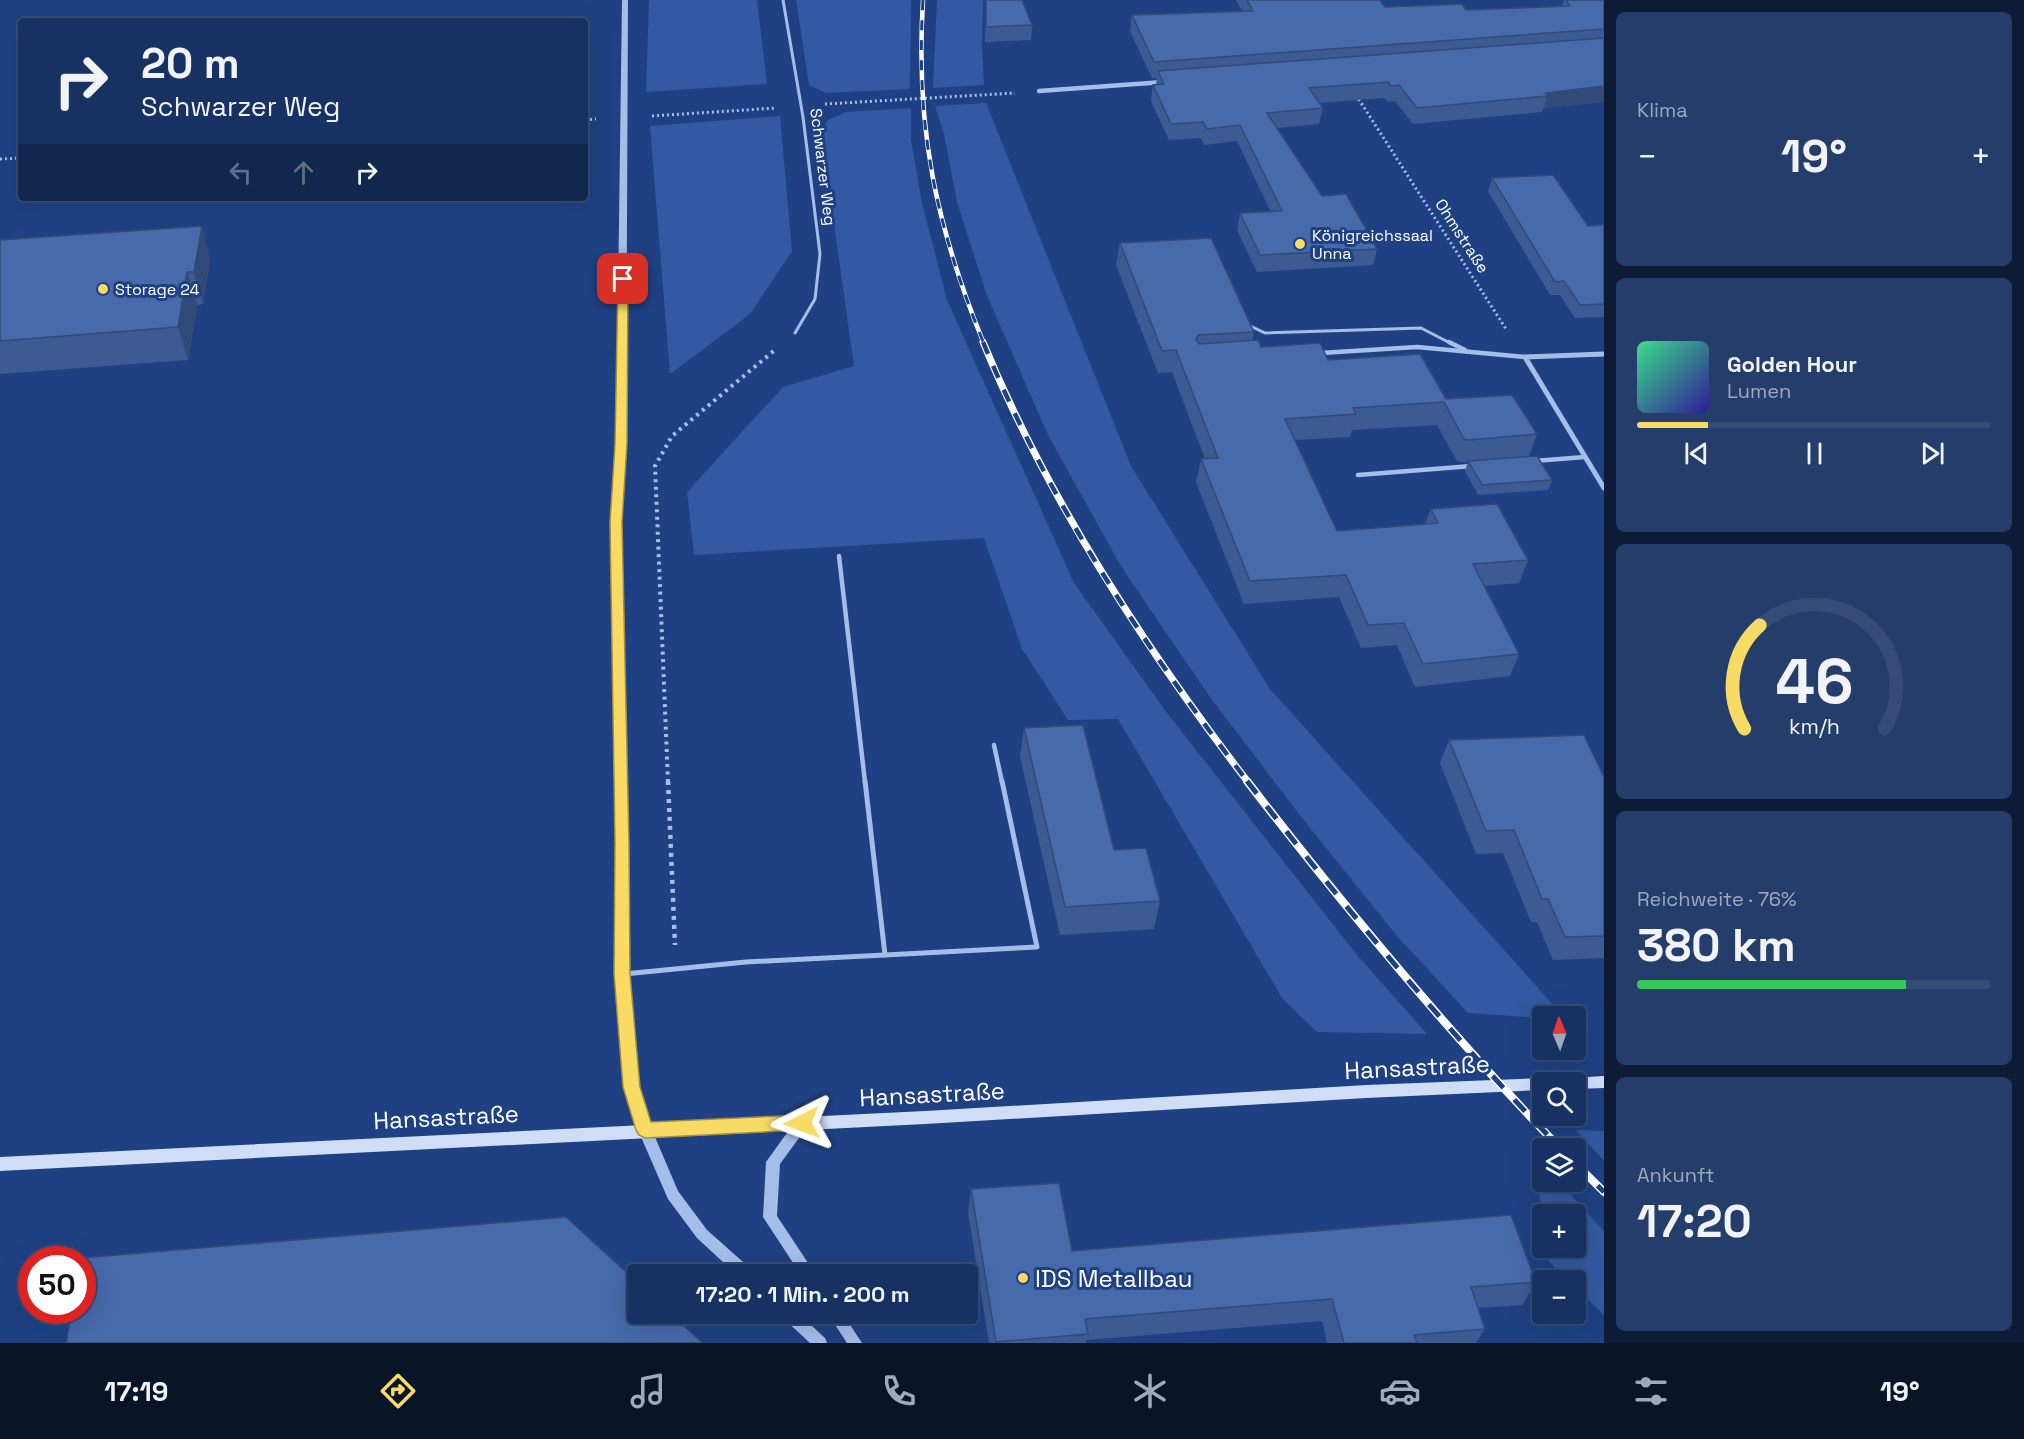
<!DOCTYPE html>
<html lang="de">
<head>
<meta charset="utf-8">
<style>
	:root { --surface:#173162; --page:#243d6b; --text:#f1f3f6; --muted:#9ea9be; --line:#364c77; --accent:#f8db65 }
	body { margin:0; font-family:"Space Grotesk",sans-serif; background:var(--page); color:var(--text); height:100vh; display:flex; flex-direction:column; font-size:22px; white-space:nowrap }
	* { box-sizing:border-box; margin:0 }
	p { font-size:20px; color:var(--muted) }
	.icon { flex:none; width:33px; height:33px; fill:none; stroke:currentColor; stroke-width:2; stroke-linecap:round; stroke-linejoin:round }
	.map { position:relative; flex:1; overflow:hidden }
	.side { display:flex; flex-direction:column; gap:12px; padding:12px; background:#0d1b36; width:420px }
	.side>* { flex:none }
	.banner { position:absolute; left:18px; top:18px; width:570px; height:183px; border-radius:6px; box-shadow:0 6px 24px #0002,0 0 0 2px var(--line); background:#173162; color:var(--text); overflow:hidden }
	.needle { width:39px; rotate:358deg }
	.tools { position:absolute; left:1532px; top:1006px; display:grid; gap:12px }
	.tools a { display:grid; place-items:center; width:54px; height:54px; border-radius:6px; background:var(--surface); box-shadow:0 6px 24px #0002,0 0 0 2px var(--line); font-size:30px }
	.speed { position:absolute; left:18px; top:1246px; display:flex; gap:12px; font-size:30px; font-weight:700; text-align:center }
	.speed>* { display:grid; place-content:center; width:78px; height:78px; border-radius:50%; background:var(--surface); box-shadow:0 6px 24px #0002,0 0 0 2px var(--line); line-height:1 }
	.speed .limit { border:9px solid #d22; background:#fff; color:#111 }
	.pin { position:absolute; display:grid; place-items:center; width:51px; height:51px; color:#fff; margin:-26px; border-radius:12px; box-shadow:0 3px 9px #0006 }
	.me { position:absolute; width:66px; margin:-33px; rotate:267deg; stroke-linejoin:round; filter:drop-shadow(0 0 4px #0008) }
	.turn { display:flex; align-items:center; gap:21px; height:126px; padding:0 24px; font-size:27px }
	.turn .icon { width:78px; height:78px; stroke-width:2.5 }
	.turn b { display:block; font-size:42px; line-height:51px }
	.lanes { display:flex; align-items:center; height:57px; padding:0 24px; background:#0003; justify-content:center; gap:30px; direction:ltr }
	.lanes .off { opacity:.35 }
	.big { font-size:45px; font-weight:800; line-height:1.1 }
	.side .widget { flex:1; display:flex; flex-direction:column; justify-content:center; gap:9px; min-width:0; padding:0 21px; border-radius:9px; background:var(--page) }
	.side .dial { align-items:center; gap:0 }
	.dial svg { height:156px; overflow:visible; fill:none; stroke:var(--line); stroke-width:7; stroke-linecap:round; text-anchor:middle }
	.dial text { fill:var(--text); stroke:none }
	.song { display:flex; align-items:center; gap:18px }
	.cover { width:72px; height:72px; border-radius:9px; background:linear-gradient(135deg,hsl(150 70% 55%),hsl(250 70% 35%)) }
	.played { height:6px; border-radius:3px; background:linear-gradient(90deg,var(--accent) 20%,var(--line) 20%) }
	.keys { display:flex; justify-content:space-around; direction:ltr }
	.heat { display:flex; justify-content:space-between; align-items:center; font-size:33px; direction:ltr }
	.charge { height:9px; border-radius:4px; background:linear-gradient(90deg,#34c759 76%,var(--line) 0) }
	.trip { position:absolute; left:627px; top:1264px; width:351px; height:60px; border-radius:6px; background:var(--surface); box-shadow:0 6px 24px #0002,0 0 0 2px var(--line); font-weight:800; line-height:60px; text-align:center }
	.dock { display:flex; height:96px; justify-content:space-around; align-items:center; background:#091427; color:var(--muted) }
	.dock .icon { width:42px; height:42px }
	.dock .current { color:var(--accent) }
	.dock b { font-size:27px; color:var(--text) }
	main { display:flex; flex:1; min-height:0 }
	.map>svg:first-child { display:block }
	.green { fill:#3259a1 }
	.lines { fill:none; stroke-linecap:round; stroke-linejoin:round }
	.path-far2 { stroke:#a5bde9; stroke-width:3; stroke-dasharray:2 3; stroke-linecap:butt }
	.path-far1 { stroke:#a5bde9; stroke-width:4; stroke-dasharray:3 4.5; stroke-linecap:butt }
	.path { stroke:#a5bde9; stroke-width:4.5; stroke-dasharray:4 5; stroke-linecap:butt }
	.service-far2 { stroke:#a5bde9; stroke-width:3 }
	.service-far1 { stroke:#a5bde9; stroke-width:4.5 }
	.service { stroke:#a5bde9; stroke-width:5 }
	.minor-far1 { stroke:#a5bde9; stroke-width:4.5 }
	.minor { stroke:#a5bde9; stroke-width:5 }
	.tertiary { fill:#a5bde9; fill-rule:evenodd }
	.secondary { fill:#d0ddf7; fill-rule:evenodd }
	.rail-far2-casing { stroke:#fff; stroke-width:4.5 }
	.rail-far1-casing { stroke:#fff; stroke-width:7 }
	.rail-casing { stroke:#fff; stroke-width:8 }
	.rail-far2 { stroke:#1f4183; stroke-width:3; stroke-dasharray:10; stroke-linecap:butt }
	.rail-far1 { stroke:#1f4183; stroke-width:4.5; stroke-dasharray:13; stroke-linecap:butt }
	.rail { stroke:#1f4183; stroke-width:5; stroke-dasharray:16; stroke-linecap:butt }
	.wall { fill:#3d5b93 }
	.shaded-wall { fill:#324a78 }
	.building { fill:#476aab; stroke:#324a78; stroke-width:1.5 }
	.route { fill:#f8db65; stroke:#a18e42; stroke-width:1.5 }
	.poi-dot { fill:#f8db65; stroke:#1f4183; stroke-width:2 }
	.labels { text-anchor:middle; dominant-baseline:central; stroke-width:6; stroke-linejoin:round; paint-order:stroke }
	.far-street-label { font-size:16px; fill:#fff; stroke:#1f4183 }
	.far-poi-label { font-size:16px; fill:#fff; stroke:#1f4183; text-anchor:start }
	.near-street-label { font-size:24px; fill:#fff; stroke:#1f4183 }
	.near-poi-label { font-size:24px; fill:#fff; stroke:#1f4183; text-anchor:start }
</style>
</head>
<body>
<main>
<div class="map">
<svg width="1604" height="1343" viewBox="0 0 1604 1343">
	<rect width="100%" height="100%" fill="#1f4183"/>
	<g class="green">
		<polygon points="649,0 757,0 767,84 646,92"/>
		<polygon points="796,0 911,0 910,89 826,93 809,85"/>
		<polygon points="937,0 983,0 982,46 984,85 933,88"/>
		<polygon points="986,103 1131,466 1270,689 1564,1017 1542,1018 1468,1013 1397,936 1302,818 1210,697 1122,568 1049,437 987,296 957,202 944,134 935,106"/>
		<polygon points="911,108 911,140 922,203 947,300 1074,583 1167,713 1357,955 1427,1034 1317,1032 1282,998 1118,719 1068,720 1022,649 984,538 694,555 687,492 783,387 854,366 821,132 828,120 846,112"/>
		<polygon points="780,116 792,251 750,314 670,374 650,126"/>
		<polygon points="1576,1130 1604,1131 1604,1161"/>
		<polygon points="1534,1153 1542,1163 1542,1182 1559,1182 1604,1231 1604,1315 1575,1287 1575,1281 1569,1281 1548,1261 1547,1248 1575,1248 1575,1215 1542,1215"/>
	</g>
	<g class="lines">
		<g class="path-far2">
			<polyline points="1356,95 1506,329"/>
			<polyline points="825,104 1015,93"/>
			<polyline points="652,116 776,108"/>
			<polyline points="585,120 596,119"/>
			<polyline points="0,159 21,158"/>
		</g>
		<polyline class="path-far1" points="668,782 655,466 672,436 776,349"/>
		<polyline class="path" points="668,781 675,945"/>
		<g class="service-far2">
			<polyline points="783,0 803,117 820,254 815,299 795,333"/>
			<polyline points="1246,324 1265,333 1421,328 1452,344"/>
		</g>
		<g class="service-far1">
			<polyline points="1449,342 1465,350"/>
			<polyline points="1321,353 1417,347 1525,357"/>
			<polyline points="1534,461 1585,457"/>
			<polyline points="1358,475 1472,466"/>
			<polyline points="839,556 865,782"/>
			<polyline points="994,745 1002,782"/>
		</g>
		<g class="service">
			<polyline points="865,781 885,955 1037,947 1002,781"/>
			<polyline points="624,974 746,962 885,955"/>
		</g>
		<polyline class="minor-far1" points="1039,91 1164,82"/>
		<polyline class="minor" points="1604,354 1525,357 1604,488"/>
		<g class="tertiary">
			<polygon points="622,0 628,0 626,444 621,522 628,863 628,974 638,1087 652,1130 678,1191 707,1230 752,1270 754,1275 737,1275 697,1238 668,1199 638,1130 626,1087 616,974 616,863 611,522 616,444"/>
			<polygon points="802,1117 807,1119 808,1123 807,1127 780,1164 777,1216 816,1275 801,1275 763,1217 766,1162 797,1119"/>
			<polygon points="782,1314 799,1314 825,1338 827,1343 810,1343 784,1319"/>
			<polygon points="828,1314 843,1314 862,1343 847,1343"/>
		</g>
		<g class="secondary">
			<polygon points="1604,1076 1604,1088 1575,1089 1575,1083 1568,1083 1570,1078"/>
			<polygon points="1542,1078 1547,1079 1549,1083 1542,1083 1542,1090 1366,1098 925,1124 0,1171 0,1157 925,1111 1366,1085"/>
		</g>
		<g class="rail-far2-casing">
			<path id="rail-far2" d="M923,0C915,128 936,226 984,344"/>
		</g>
		<g class="rail-far1-casing">
			<path id="rail-far1" d="M983,342C1048,500 1144,647 1248,782"/>
		</g>
		<g class="rail-casing">
			<g id="rail">
				<path d="M1247,781C1345,908 1449,1033 1561,1149"/>
				<polyline points="1575,1163 1604,1192"/>
			</g>
		</g>
		<use href="#rail-far2" class="rail-far2"/>
		<use href="#rail-far1" class="rail-far1"/>
		<use href="#rail" class="rail"/>
	</g>
	<g class="wall">
		<polygon points="986,0 1022,0 1032,25 1031,40 985,42"/>
		<polygon points="1236,0 1380,0 1385,7 1466,10 1562,6 1564,0 1604,0 1604,102 1544,108 1542,112 1413,124 1395,101 1387,102 1384,98 1319,103 1323,108 1319,124 1277,128 1322,196 1377,249 1373,265 1257,272 1237,230 1240,213 1271,212 1237,141 1204,145 1201,138 1169,140 1151,101 1153,85 1156,85 1157,78 1152,78 1130,31 1132,15 1242,11"/>
		<polygon points="1492,178 1588,226 1604,225 1604,317 1575,318 1560,295 1550,295 1488,191"/>
		<polygon points="0,240 210,258 203,304 197,305 188,360 0,374"/>
		<polygon points="1120,243 1254,332 1252,341 1261,347 1328,360 1446,399 1537,434 1529,456 1552,480 1548,490 1478,495 1465,471 1468,462 1460,462 1457,461 1437,425 1352,430 1350,437 1295,440 1337,531 1425,524 1431,509 1528,560 1519,583 1484,586 1519,654 1510,676 1415,687 1397,645 1361,648 1339,597 1244,604 1196,482 1201,459 1205,459 1172,372 1158,373 1116,265"/>
		<polygon points="1024,728 1114,850 1160,901 1154,929 1060,935 1020,756"/>
		<polygon points="1449,740 1604,777 1604,958 1553,960 1537,922 1531,922 1503,853 1476,854 1440,763"/>
		<polygon points="971,1189 1072,1251 1536,1282 1522,1305 1478,1308 1485,1329 1476,1343 1327,1343 1322,1321 1087,1340 1086,1343 989,1343 968,1212"/>
	</g>
	<g class="shaded-wall">
		<polygon points="1604,86 1604,102 1544,108 1547,96 1545,93"/>
		<polygon points="202,226 210,258 203,304 194,272"/>
		<polygon points="187,272 197,305 188,360 178,327"/>
	</g>
	<g class="building">
		<polygon points="986,0 1022,0 1032,25 986,27"/>
		<polygon points="1247,0 1380,0 1385,7 1462,4 1466,10 1570,6 1566,0 1604,0 1604,29 1154,62 1132,15 1253,11"/>
		<polygon points="1604,38 1604,86 1545,93 1547,96 1417,108 1399,85 1391,86 1388,82 1309,88 1323,108 1267,113 1322,196 1346,194 1377,249 1260,255 1240,213 1282,211 1240,125 1207,129 1203,122 1171,124 1153,85 1164,84 1158,71"/>
		<polygon points="1553,175 1588,226 1604,225 1604,304 1580,305 1564,281 1555,282 1492,178"/>
		<polygon points="202,226 194,272 187,272 178,327 0,341 0,240"/>
		<polygon points="1211,238 1254,332 1199,335 1196,339 1199,344 1258,340 1261,347 1320,343 1328,360 1420,354 1446,399 1512,395 1537,434 1468,440 1464,439 1444,402 1353,408 1356,414 1285,419 1337,531 1438,523 1431,509 1497,504 1528,560 1473,564 1519,654 1423,664 1404,623 1368,625 1346,575 1250,581 1201,459 1218,458 1176,350 1162,351 1120,243"/>
		<polygon points="1537,456 1552,480 1482,485 1468,461"/>
		<polygon points="1083,725 1114,850 1146,848 1160,901 1065,907 1024,728"/>
		<polygon points="1584,735 1604,777 1604,936 1565,937 1548,899 1542,899 1514,830 1486,831 1449,740"/>
		<polygon points="1059,1183 1072,1251 1511,1215 1536,1282 1471,1287 1485,1329 1414,1335 1417,1343 1344,1343 1332,1299 1085,1319 1088,1334 996,1342 971,1189"/>
		<polygon points="566,1217 638,1283 638,1314 671,1314 703,1343 66,1343 72,1311 82,1311 82,1260 81,1260 81,1258"/>
	</g>
	<polygon class="route" points="623,276 628,279 627,444 622,522 629,843 630,974 640,1087 651,1122 802,1115 808,1117 810,1123 808,1128 802,1130 645,1138 639,1135 636,1130 623,1087 614,974 615,843 610,522 615,444 618,279"/>
	<g class="poi-dot">
		<circle cx="1300" cy="244" r="6"/>
		<circle cx="103" cy="289" r="6"/>
		<circle cx="1023" cy="1278" r="6"/>
	</g>
	<g class="labels">
		<g class="far-street-label">
			<text transform="translate(823 167) rotate(83)">Schwarzer Weg</text>
			<text transform="translate(1462 236) rotate(57)">Ohmstraße</text>
		</g>
		<g class="far-poi-label">
			<text x="1312" y="235">Königreichssaal<tspan x="1312" dy="18">Unna</tspan></text>
			<text x="115" y="289">Storage 24</text>
		</g>
		<g class="near-street-label">
			<text transform="translate(1417 1067) rotate(-3)">Hansastraße</text>
			<text transform="translate(932 1094) rotate(-3)">Hansastraße</text>
			<text transform="translate(446 1117) rotate(-3)">Hansastraße</text>
		</g>
		<g class="near-poi-label">
			<text x="1035" y="1278">IDS Metallbau</text>
		</g>
	</g>
</svg>
<div class="tools">
<a><svg class="needle" viewBox="-14 -14 28 28"><path d="M0-13l5 13h-10z" fill="#e53935"/><path d="M0 13l5-13h-10z" fill="#9ea9be"/></svg></a>
<a><svg class="icon" aria-label="search" viewBox="0 0 24 24"><circle cx="10" cy="10" r="6"/><path d="M15 15l6 6"/></svg></a>
<a><svg class="icon" aria-label="layers" viewBox="0 0 24 24"><path d="M12 4l9 5-9 5-9-5zM3 14l9 5 9-5"/></svg></a>
<a>+</a>
<a>−</a>
</div>
<div class="speed"><div class="limit">50</div></div>
<div class="pin" style="left:623px;top:279px;background:#d93025"><svg class="icon" aria-label="arrive" viewBox="0 0 24 24"><path d="M6 21V4h12l-3 4 3 4H6"/></svg></div>
<svg class="me" style="left:802px;top:1123px" viewBox="-20 -20 40 40"><path d="M0-17L14 15 0 8-14 15z" fill="#f8db65" stroke="#fff" stroke-width="4"/></svg>
<div class="trip">17:20 · 1 Min. · 200 m</div>
<div class="banner">
<div class="turn"><svg class="icon" aria-label="right" viewBox="0 0 24 24"><path d="M7 20v-9h11M14 6l5 5-5 5"/></svg><div><b>20 m</b>Schwarzer Weg</div></div>
<div class="lanes"><svg class="icon off" aria-label="left" viewBox="0 0 24 24"><path d="M17 20v-9H6M10 6l-5 5 5 5"/></svg><svg class="icon off" aria-label="ahead" viewBox="0 0 24 24"><path d="M12 20V5M6 11l6-6 6 6"/></svg><svg class="icon" aria-label="right" viewBox="0 0 24 24"><path d="M7 20v-9h11M14 6l5 5-5 5"/></svg></div>
</div>
</div>
<section class="side">
<div class="widget"><p>Klima</p>
<div class="heat"><a>−</a><b class="big">19°</b><a>+</a></div>
</div>
<div class="widget">
<div class="song"><i class="cover"></i><div><b>Golden Hour</b><p>Lumen</p></div></div>
<div class="played"></div>
<div class="keys"><svg class="icon" aria-label="previous" viewBox="0 0 24 24"><path d="M18 5L8 12l10 7zM5 5v14"/></svg><svg class="icon" aria-label="pause" viewBox="0 0 24 24"><path d="M8 5v14M16 5v14"/></svg><svg class="icon" aria-label="next" viewBox="0 0 24 24"><path d="M6 5l10 7-10 7zM19 5v14"/></svg></div>
</div>
<div class="widget dial"><svg viewBox="0 0 100 80">
<path d="M14 69A42 42 0 1 1 86 69"/>
<path d="M14 69A42 42 0 0 1 22 16" stroke="#f8db65"/>
<text x="50" y="56" font-size="32" font-weight="700">46</text>
<text x="50" y="72" font-size="11">km/h</text>
</svg></div>
<div class="widget"><p>Reichweite · 76%</p><b class="big">380 km</b><div class="charge"></div></div>
<div class="widget"><p>Ankunft</p><b class="big">17:20</b></div>
</section>
</main>
<nav class="dock">
<b>17:19</b>
<svg class="icon current" aria-label="directions" viewBox="0 0 24 24"><path d="M12 3l9 9-9 9-9-9zM9 14v-3h6M13 9l2 2-2 2"/></svg>
<svg class="icon" aria-label="music" viewBox="0 0 24 24"><path d="M9 18V5l10-2v13"/><circle cx="6" cy="18" r="3"/><circle cx="16" cy="16" r="3"/></svg>
<svg class="icon" aria-label="phone" viewBox="0 0 24 24"><path d="M5 4h4l2 5-3 2q2 4 5 5l2-3 5 2v4C11 20 4 13 5 4z"/></svg>
<svg class="icon" aria-label="climate" viewBox="0 0 24 24"><path d="M12 3v18M4 7l16 10M4 17L20 7"/></svg>
<svg class="icon" aria-label="car" viewBox="0 0 24 24"><path d="M5 17H2v-5l4-1 3-4h7l3 4 3 1v5h-3M9 17h6M6 11h13"/><circle cx="7" cy="17" r="2"/><circle cx="17" cy="17" r="2"/></svg>
<svg class="icon" aria-label="filters" viewBox="0 0 24 24"><path d="M4 7h16M4 17h16"/><circle cx="9" cy="7" r="2"/><circle cx="15" cy="17" r="2"/></svg>
<b>19°</b>
</nav>
</body>
</html>
